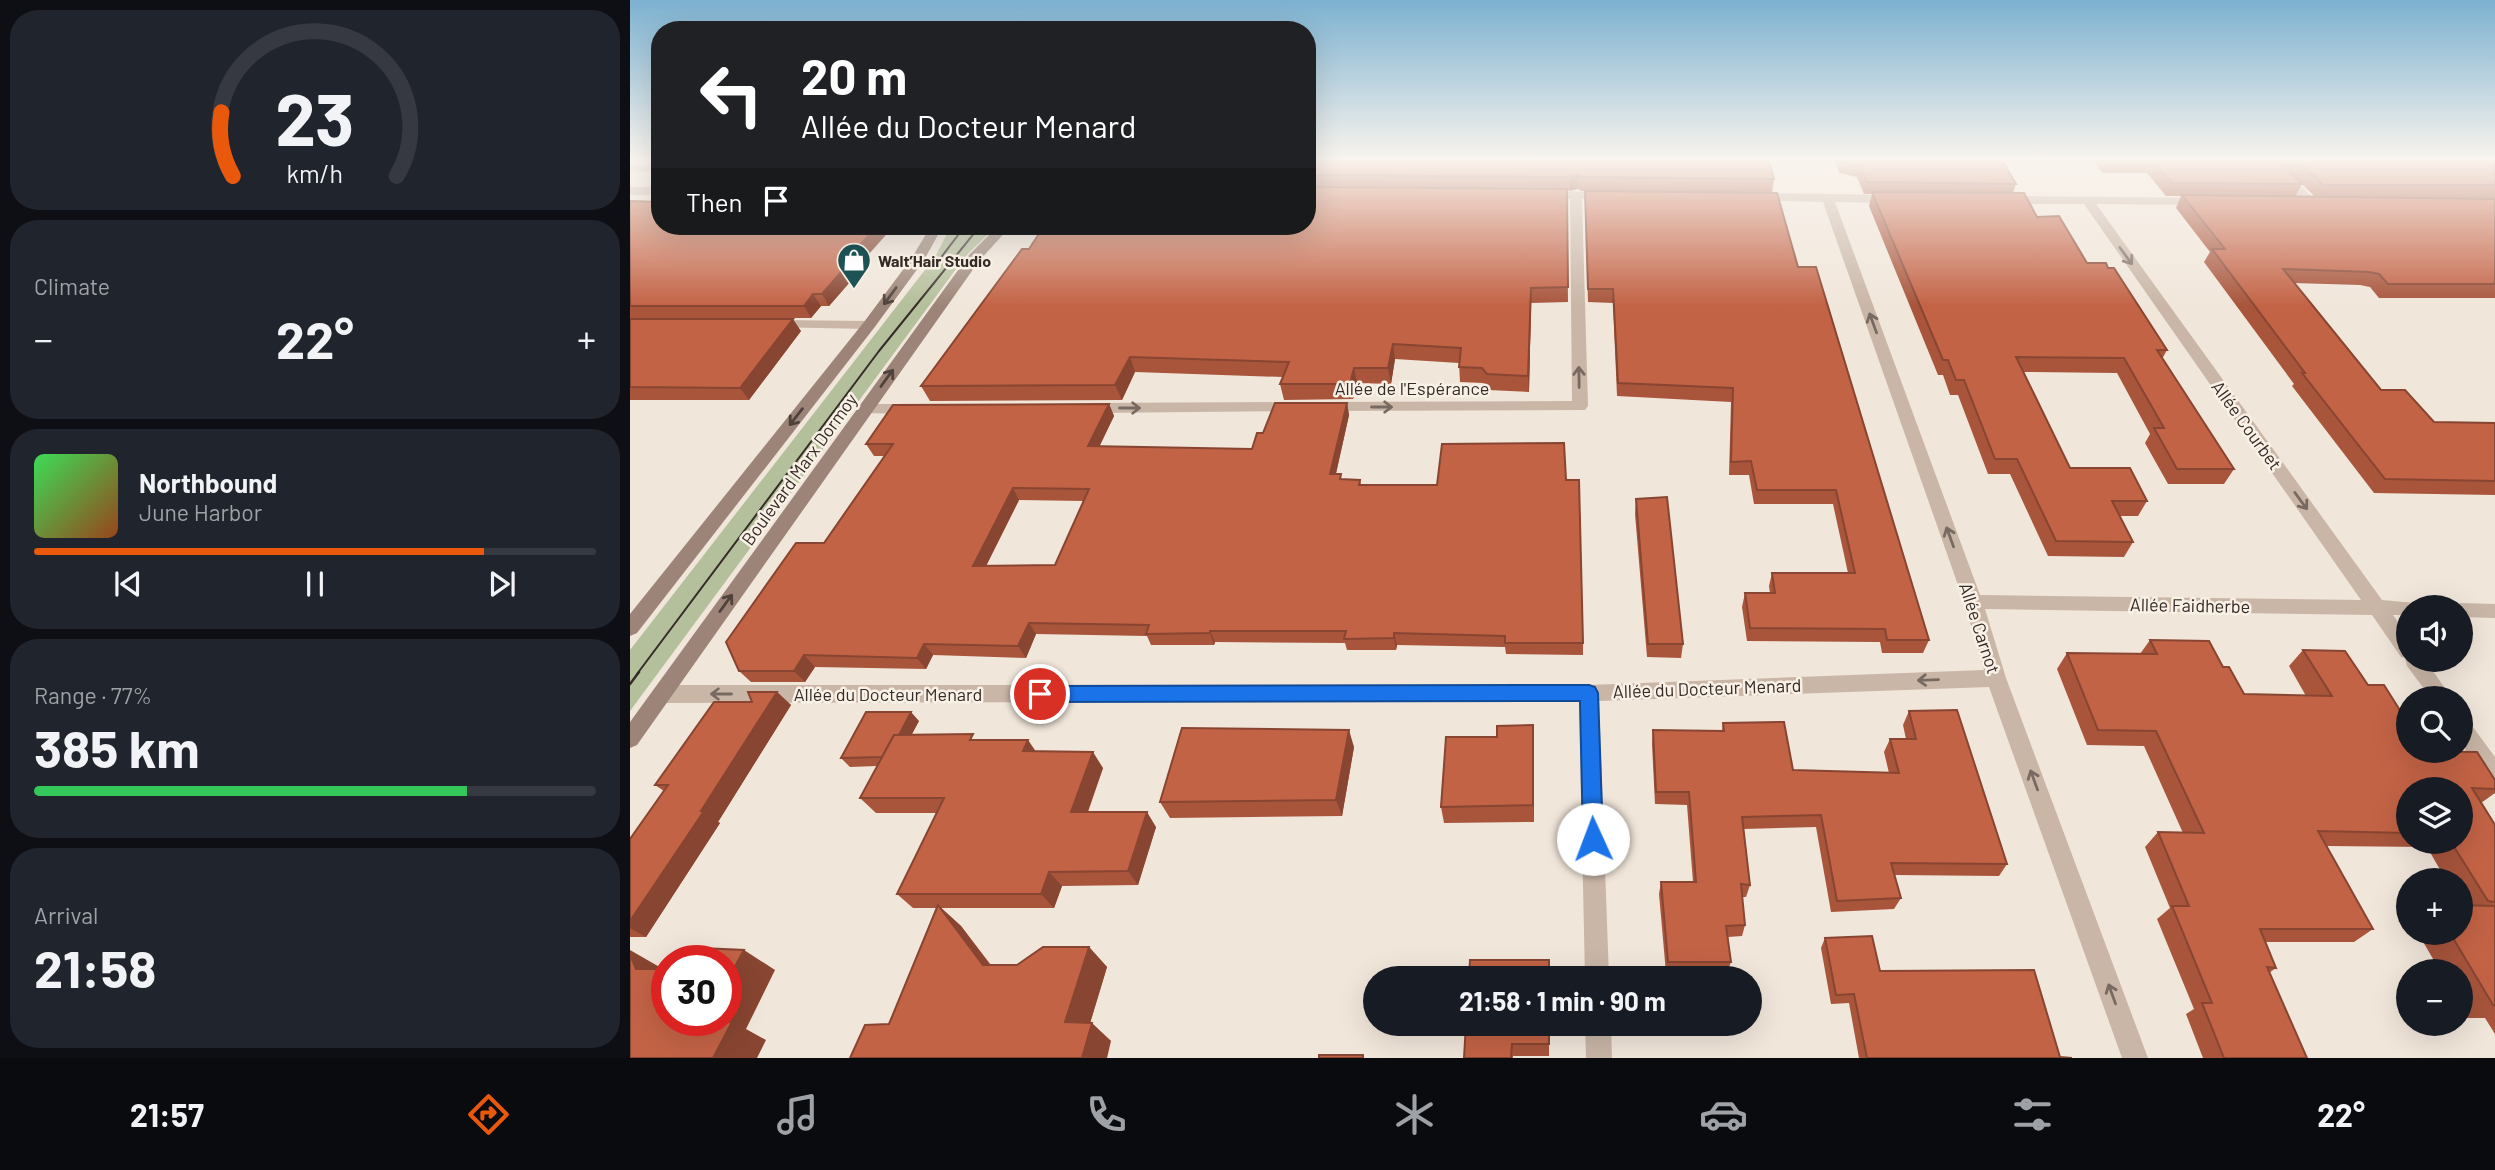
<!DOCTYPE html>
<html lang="en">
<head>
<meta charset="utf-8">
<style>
	:root { --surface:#171b24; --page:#20242c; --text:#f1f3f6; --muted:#9ea1a6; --line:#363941; --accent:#ea580c }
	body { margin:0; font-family:Barlow,sans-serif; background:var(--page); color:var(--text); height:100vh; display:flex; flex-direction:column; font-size:26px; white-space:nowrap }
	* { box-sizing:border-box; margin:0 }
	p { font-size:23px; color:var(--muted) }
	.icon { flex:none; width:38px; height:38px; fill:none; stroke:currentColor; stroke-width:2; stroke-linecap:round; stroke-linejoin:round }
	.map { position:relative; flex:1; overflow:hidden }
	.panel { display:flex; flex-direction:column; gap:10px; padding:10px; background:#0d0f14; width:630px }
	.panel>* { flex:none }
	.guide { position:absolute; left:21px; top:21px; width:665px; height:214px; border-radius:28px; box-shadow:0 7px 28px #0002; background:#202124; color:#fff; overflow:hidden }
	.buttons { position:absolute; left:1766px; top:595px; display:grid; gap:14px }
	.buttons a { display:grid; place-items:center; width:77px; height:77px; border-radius:50%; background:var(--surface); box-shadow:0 7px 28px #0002; font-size:35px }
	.speed { position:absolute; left:21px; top:945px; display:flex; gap:14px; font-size:35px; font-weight:700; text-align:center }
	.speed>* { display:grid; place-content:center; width:91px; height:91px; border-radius:50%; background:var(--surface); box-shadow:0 7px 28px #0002; line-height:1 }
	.speed .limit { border:10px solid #d22; background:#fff; color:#111 }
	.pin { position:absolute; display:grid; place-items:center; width:60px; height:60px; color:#fff; margin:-30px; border:4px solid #fff; border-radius:50%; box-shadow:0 2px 7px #0007 }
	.me { position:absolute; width:77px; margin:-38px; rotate:358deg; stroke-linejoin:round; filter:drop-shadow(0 0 5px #0008) }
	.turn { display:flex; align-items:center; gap:24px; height:147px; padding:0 35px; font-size:32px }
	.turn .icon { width:91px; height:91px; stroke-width:2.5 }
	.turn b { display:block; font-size:49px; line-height:60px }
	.then { display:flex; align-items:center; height:66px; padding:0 35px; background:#0003; gap:14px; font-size:26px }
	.big { font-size:52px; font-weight:700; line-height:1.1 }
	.panel .widget { flex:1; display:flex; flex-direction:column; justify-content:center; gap:10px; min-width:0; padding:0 24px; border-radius:28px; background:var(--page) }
	.panel .dial { align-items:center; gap:0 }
	.dial svg { height:182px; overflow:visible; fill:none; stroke:var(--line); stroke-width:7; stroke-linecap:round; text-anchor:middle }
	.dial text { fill:var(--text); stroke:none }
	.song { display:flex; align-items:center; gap:21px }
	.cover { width:84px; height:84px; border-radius:10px; background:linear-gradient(135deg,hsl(130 70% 55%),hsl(20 70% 35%)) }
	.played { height:7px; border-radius:4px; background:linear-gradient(90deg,var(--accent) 80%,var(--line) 80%) }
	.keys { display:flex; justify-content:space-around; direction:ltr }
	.heat { display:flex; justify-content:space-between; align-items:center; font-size:38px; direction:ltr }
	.charge { height:10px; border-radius:5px; background:linear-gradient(90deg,#34c759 77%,var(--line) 0) }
	.trip { position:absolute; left:733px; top:966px; width:399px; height:70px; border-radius:35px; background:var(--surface); box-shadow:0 7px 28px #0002; font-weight:700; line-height:70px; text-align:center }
	.menu { display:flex; height:112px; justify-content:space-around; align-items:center; background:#090b0e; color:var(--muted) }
	.menu .icon { width:49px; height:49px }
	.menu .on { color:var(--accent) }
	.menu b { font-size:32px; color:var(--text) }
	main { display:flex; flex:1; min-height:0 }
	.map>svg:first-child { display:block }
	.green { fill:#b4bf9b }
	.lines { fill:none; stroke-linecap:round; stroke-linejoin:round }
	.service { fill:#c9b6a7; fill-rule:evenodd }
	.minor { fill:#c9b6a7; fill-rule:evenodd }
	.secondary { fill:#9c8578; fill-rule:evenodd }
	.tram-far1 { stroke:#352b27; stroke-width:2 }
	.tram { stroke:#352b27; stroke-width:2.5 }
	.wall { fill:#a8553c; fill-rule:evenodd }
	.shaded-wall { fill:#884531 }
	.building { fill:#c36346; stroke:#884531; stroke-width:2; fill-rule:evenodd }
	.oneway { stroke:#786a61 }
	.oneway2 { stroke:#4f423b }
	.route { fill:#1a73e8; stroke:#114b97; stroke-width:2 }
	.labels { text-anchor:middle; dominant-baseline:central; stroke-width:5; stroke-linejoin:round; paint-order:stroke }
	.far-poi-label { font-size:16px; font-weight:bold; fill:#352b27; stroke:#f9f0e6; text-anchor:start }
	.street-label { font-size:18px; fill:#352b27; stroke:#f9f0e6 }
</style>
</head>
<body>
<main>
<section class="panel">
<div class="widget dial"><svg viewBox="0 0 100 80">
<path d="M14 69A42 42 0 1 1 86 69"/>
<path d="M14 69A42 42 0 0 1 9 41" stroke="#ea580c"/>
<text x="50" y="56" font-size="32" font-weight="700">23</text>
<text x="50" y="72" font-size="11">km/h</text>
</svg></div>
<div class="widget"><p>Climate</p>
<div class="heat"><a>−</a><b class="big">22°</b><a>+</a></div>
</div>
<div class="widget">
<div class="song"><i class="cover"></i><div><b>Northbound</b><p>June Harbor</p></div></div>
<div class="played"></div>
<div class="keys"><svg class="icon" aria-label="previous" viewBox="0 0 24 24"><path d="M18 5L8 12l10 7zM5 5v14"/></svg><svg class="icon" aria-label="pause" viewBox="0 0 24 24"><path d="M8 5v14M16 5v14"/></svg><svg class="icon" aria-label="next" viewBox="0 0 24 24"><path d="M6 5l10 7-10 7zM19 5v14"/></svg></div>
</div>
<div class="widget"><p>Range · 77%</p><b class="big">385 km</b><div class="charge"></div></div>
<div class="widget"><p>Arrival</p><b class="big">21:58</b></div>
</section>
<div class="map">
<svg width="1865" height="1058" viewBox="0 0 1865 1058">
	<rect width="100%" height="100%" fill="#f1e6da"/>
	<polygon class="green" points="321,226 366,226 335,257 0,711 0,650 305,257"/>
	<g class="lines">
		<polygon class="service" points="0,165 30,165 30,172 0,171"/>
		<g class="minor">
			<polygon points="1632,158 1644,158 1683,198 1683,204 1675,204"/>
			<rect x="0" y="187" width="30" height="8"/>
			<polygon points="915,191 978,192 984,196 978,200 952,199 958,406 955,410 689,411 686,407 689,403 694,402 942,401 940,199 911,198 911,192"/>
			<polygon points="1125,193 1262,195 1268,199 1262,203 1205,202 1350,595 1731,600 1454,204 1374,204 1368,200 1374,196 1577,198 1579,201 1573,205 1466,204 1752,600 1785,603 1787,607 1778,607 1778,615 1763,615 1778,636 1778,660 1795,660 1822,698 1801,698 1777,666 1775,658 1771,657 1742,615 1355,609 1376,678 1518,1058 1492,1058 1359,687 969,701 979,978 955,978 949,701 32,703 25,700 22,694 25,688 32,685 959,685 1354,670 1334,602 1193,202 1121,200 1121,194"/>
			<polygon points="144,320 239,321 246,325 239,329 139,327 137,324"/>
			<polygon points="666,402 674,407 671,411 460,413 452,408 460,403"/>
			<polygon points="236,404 285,404 293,409 285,414 230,413 228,409"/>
			<polygon points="1830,603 1865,604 1865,618 1830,617 1830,607 1822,607"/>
			<polygon points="1830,716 1837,719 1865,757 1865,784 1857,781 1830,742"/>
			<polygon points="955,1024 981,1024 982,1058 956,1058"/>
		</g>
		<g class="secondary">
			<polygon points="301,226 313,226 294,260 244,328 7,633 0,636 0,614 234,322 281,259"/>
			<polygon points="368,226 381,226 349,261 7,745 0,748 0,722 339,255"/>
		</g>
		<g class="tram-far1">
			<polyline points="303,268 335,226"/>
			<polyline points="7,674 249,351 350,226"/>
		</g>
		<polyline class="tram" points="0,684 9,672"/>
	</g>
	<g class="wall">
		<polygon points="677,158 1144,179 1142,193 1299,640 1293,653 1252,653 1250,642 1117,641 1112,607 1115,593 1140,593 1139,586 1142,573 1218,573 1203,504 1124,504 1119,475 1099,475 1101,402 987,396 983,303 958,302 955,191 952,191 947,189 937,191 938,302 901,303 899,392 858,390 853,383 830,382 829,363 765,359 761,384 727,383 723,399 654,400 650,384 653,377 505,372 492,400 300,401 291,386 399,249 677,226"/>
		<polygon points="1204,158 1371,158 1386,184 1383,193 1457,263 1537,350 1532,359 1604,469 1594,484 1538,484 1515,443 1520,434 1487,373 1394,372 1440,468 1517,501 1508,516 1490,516 1503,542 1494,557 1418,556 1380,474 1358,474 1328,395 1320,395 1313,375 1308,375 1239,206 1242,194 1234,194 1227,177 1209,173"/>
		<path d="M1462,158H1865V298H1749L1740,287L1730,285L1664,283L1751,390L1804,422L1865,423V495L1744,493L1662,386L1664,384L1574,262L1580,252L1546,208L1551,196H1536L1517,173H1472ZM1669,181L1685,197H1665L1672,184Z"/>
		<polygon points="0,201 238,255 240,259 199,306 191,306 181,318 0,318"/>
		<polygon points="0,319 171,331 119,400 0,400"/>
		<path d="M717,403L719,415L706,474L712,479L730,480L731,485H807L936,480L953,643V655L876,654L875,647L767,645L766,650H717L715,643L585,642L584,645H521L517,636L406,634L396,658L303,655L296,669L185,667L175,682H121L109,671L194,543L255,456H244L236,444L479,404L484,416L469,446L622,449L633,433ZM389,500L454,501L425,565L356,566Z"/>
		<polygon points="1006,499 1053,644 1051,658 1017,657 1005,514"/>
		<path d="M1520,640L1593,667L1614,694L1676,696L1659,666L1673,650L1738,685L1797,752L1865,780V793L1851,803L1865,825V1034L1855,1018H1837L1830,1007V971H1810L1788,933H1830V880H1816L1797,847L1697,846L1743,929L1724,942H1635L1646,968L1639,973L1677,1058H1573L1556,1014L1564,1009L1527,919L1540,908L1515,847L1528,832L1553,833L1514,746L1457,745L1427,669L1437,653L1510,654ZM1778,789L1830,842H1778Z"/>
		<polygon points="147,692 161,705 88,822 90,823 16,937 0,937 0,839 34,791 25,785 122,702"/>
		<polygon points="1279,711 1377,864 1369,876 1265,875 1271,898 1264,909 1201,912 1186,827 1114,829 1120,885 1116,897 1112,897 1115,925 1112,936 1098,937 1101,962 1097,973 1036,973 1029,894 1031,882 1063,882 1057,805 1025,804 1022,744 1023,730 1092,731 1093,723 1163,770 1259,773 1254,752 1260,739 1276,739 1273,725"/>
		<polygon points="289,721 281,735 347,740 405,751 473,768 458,812 526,827 508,885 432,886 424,908 311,908 331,926 361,965 387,965 459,947 477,967 460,1023 481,1041 259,1024 306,908 283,908 267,894 307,813 246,813 230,798 247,766 220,767 211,758"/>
		<polygon points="903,725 904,822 814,823 811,807 867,737"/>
		<polygon points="724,747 712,816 540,818 530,802"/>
		<polygon points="1195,938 1250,971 1430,1057 1442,1058 1229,1058 1219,1003 1201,1004 1191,948"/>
		<polygon points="919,1024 919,1056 883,1056 883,1058 834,1058"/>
	</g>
	<g class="shaded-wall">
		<polygon points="948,175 947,189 940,191 940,177"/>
		<polygon points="247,226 264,226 238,255 240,259 199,306 192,294 228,247"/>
		<polygon points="901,288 901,303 899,392 898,376"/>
		<polygon points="183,294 191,306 181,318 174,306"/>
		<polygon points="163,319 171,331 119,400 110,388"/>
		<polygon points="763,344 765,359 761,384 758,368"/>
		<polygon points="500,357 505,372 492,400 485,385"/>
		<polygon points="724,368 727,383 723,399 720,384"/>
		<polygon points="717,403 719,415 703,486 700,474"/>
		<polygon points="479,404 484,416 464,458 458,446"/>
		<polygon points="383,488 389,500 350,578 343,566"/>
		<polygon points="399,623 406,634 396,658 388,646"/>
		<polygon points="580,631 585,642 584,645 580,633"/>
		<polygon points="764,633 767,645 766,650 764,638"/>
		<polygon points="294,644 303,655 296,669 287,658"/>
		<polygon points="174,655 185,667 175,682 164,671"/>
		<polygon points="147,692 161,705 88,822 90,823 16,937 0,928 0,921"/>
		<polygon points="281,712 289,721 265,766 257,757"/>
		<polygon points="903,725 904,742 904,822 903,805"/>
		<polygon points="719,730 724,747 712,816 706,800"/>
		<polygon points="398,740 409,756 393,751"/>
		<polygon points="463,752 473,768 452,827 441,812"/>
		<polygon points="517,812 526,827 508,885 498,871"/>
		<polygon points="419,872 432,886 424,908 411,894"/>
		<polygon points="308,905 331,926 375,985 353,965"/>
		<polygon points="459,947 477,967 455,1040 435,1022"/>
		<polygon points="0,950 33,969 6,969 0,955"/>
		<polygon points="114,950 145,970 116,1029 136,1040 127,1058 83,1058 77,1020 96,1020 96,983"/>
		<polygon points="462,1023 481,1041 477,1058 452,1058"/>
	</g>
	<g class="building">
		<polygon points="677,158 1138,158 1144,179 952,177 948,175 940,177 677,175"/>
		<polygon points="1210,158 1371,158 1386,184 1237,182 1230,166 1212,162"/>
		<polygon points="1476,158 1647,158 1672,184 1542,183 1523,161 1478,160"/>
		<polygon points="1666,158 1865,158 1865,185 1693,185"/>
		<polygon points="677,187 937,189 938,287 901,288 898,376 857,374 852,368 829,367 831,348 763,344 758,368 724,368 720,384 650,384 659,362 500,357 485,385 291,386 392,249 399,249 414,226 677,226"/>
		<polygon points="955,191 1147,193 1168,267 1186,267 1299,640 1257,640 1255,629 1120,628 1115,593 1145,593 1142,573 1225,573 1206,490 1127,490 1121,461 1101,462 1103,388 988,383 983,289 958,289"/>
		<polygon points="1242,192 1394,193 1407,217 1429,216 1457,263 1476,263 1478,268 1484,268 1537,350 1527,350 1604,469 1547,469 1524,428 1534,428 1494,358 1386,357 1440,468 1500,468 1517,501 1482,501 1503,542 1426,541 1387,459 1365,459 1334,380 1326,380 1318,360 1313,360"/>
		<polygon points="1552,195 1865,199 1865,284 1758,284 1749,274 1739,272 1653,269 1751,390 1775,390 1804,422 1865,423 1865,481 1755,479 1672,373 1675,373 1582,249 1595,249"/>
		<polygon points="0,201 30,202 30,226 247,226 228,247 233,247 192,294 183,294 174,306 0,306"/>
		<polygon points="0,319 163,319 110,388 0,387"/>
		<path d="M645,403H717L700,474H711L710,479L730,480L729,485H807L812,444L934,443L936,480H949L953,643H875V636L764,633V638L714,639L716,631H580V633L516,634L519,625L399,623L388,646L294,644L287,658L174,655L164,671H109L96,642L166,543H194L263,444H236L263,405L479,404L458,446L622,449L627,433H633ZM383,488L459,489L425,565L343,566Z"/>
		<polygon points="1037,497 1053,644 1018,644 1006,499"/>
		<polygon points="1520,640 1579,641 1593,667 1599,667 1614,694 1702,696 1673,650 1715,651 1738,685 1754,685 1778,723 1778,751 1847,752 1865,780 1865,789 1842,788 1865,825 1865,902 1858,901 1821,842 1830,842 1830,789 1778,789 1778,833 1688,831 1743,929 1630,929 1646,968 1637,967 1677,1058 1594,1058 1572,1003 1582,1003 1542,906 1559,906 1528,832 1574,833 1526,731 1468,730 1437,653 1527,654"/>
		<polygon points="118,692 147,692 71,811 74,811 0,921 0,839 38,785 25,785 84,702 122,702"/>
		<polygon points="1327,710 1377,864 1261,863 1271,898 1207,901 1191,815 1112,817 1120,885 1111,884 1115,925 1096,926 1101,962 1038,962 1031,882 1066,882 1059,792 1026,792 1023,730 1094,731 1093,723 1154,722 1163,770 1269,773 1260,739 1286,739 1279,711"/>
		<polygon points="236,712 281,712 269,735 264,735 252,757 211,758"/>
		<polygon points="903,725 903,805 811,807 816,737 867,737 867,726"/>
		<polygon points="552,728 719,730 706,800 530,802"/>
		<polygon points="343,734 340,740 398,740 393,751 463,752 441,812 517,812 498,871 419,872 411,894 267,894 314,798 230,798 264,735"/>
		<polygon points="308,905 353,965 387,965 413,947 459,947 435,1022 462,1023 452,1058 220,1058 235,1025 259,1024"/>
		<polygon points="1830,905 1865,906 1865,1005 1863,1005 1820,933 1830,933"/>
		<polygon points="1242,936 1250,971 1404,970 1430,1057 1442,1058 1237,1058 1224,994 1206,995 1195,938"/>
		<polygon points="71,948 114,950 96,983 96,961 55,961 57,957"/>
		<polygon points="0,955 6,969 37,969 37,1020 77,1020 102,1022 83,1058 0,1058"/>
		<polygon points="840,960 919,960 919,978 839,978"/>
		<polygon points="836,1024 919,1024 919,1044 882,1044 881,1058 834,1058"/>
		<rect x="689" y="1055" width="44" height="3"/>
	</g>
	<defs><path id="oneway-shaft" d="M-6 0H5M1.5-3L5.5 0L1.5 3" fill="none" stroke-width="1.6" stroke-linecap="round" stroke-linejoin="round" transform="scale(1.75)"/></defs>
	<g class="oneway">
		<use href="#oneway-shaft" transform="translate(1496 256) rotate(54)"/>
		<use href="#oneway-shaft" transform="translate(1243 323) rotate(-110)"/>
		<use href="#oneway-shaft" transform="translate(949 377) rotate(-91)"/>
		<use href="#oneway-shaft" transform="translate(752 407)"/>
		<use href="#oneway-shaft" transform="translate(500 408)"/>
		<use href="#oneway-shaft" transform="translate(1671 501) rotate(54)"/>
		<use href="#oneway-shaft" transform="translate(1320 537) rotate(-110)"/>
		<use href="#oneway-shaft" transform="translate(1298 680) rotate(178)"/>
		<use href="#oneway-shaft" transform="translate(91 694) rotate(180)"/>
		<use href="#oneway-shaft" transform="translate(1404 780) rotate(-110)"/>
		<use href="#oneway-shaft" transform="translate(1482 994) rotate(-110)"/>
	</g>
	<g class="oneway2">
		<use href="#oneway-shaft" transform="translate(260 296) rotate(126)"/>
		<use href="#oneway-shaft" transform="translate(257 378) rotate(-54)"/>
		<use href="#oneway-shaft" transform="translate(166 417) rotate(128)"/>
		<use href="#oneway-shaft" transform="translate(96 603) rotate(-54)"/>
	</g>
	<linearGradient id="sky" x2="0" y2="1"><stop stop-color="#7cb1d0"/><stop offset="0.52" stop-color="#f9f4ee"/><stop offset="1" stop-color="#f9f4ee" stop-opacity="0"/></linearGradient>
	<rect width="1865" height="306" fill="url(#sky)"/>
	<polygon class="route" points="959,685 965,687 968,693 973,839 970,846 963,848 956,846 953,839 950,701 410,702 403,699 401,694 403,688 410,686"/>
	<defs>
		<g id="shop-pin" transform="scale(1.75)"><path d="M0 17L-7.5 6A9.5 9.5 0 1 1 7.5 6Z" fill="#1e5355" stroke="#f9f0e6"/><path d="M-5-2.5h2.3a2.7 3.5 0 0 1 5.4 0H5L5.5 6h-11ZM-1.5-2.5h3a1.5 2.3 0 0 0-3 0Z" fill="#fff"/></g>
	</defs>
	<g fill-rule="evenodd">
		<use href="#shop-pin" x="224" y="260"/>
	</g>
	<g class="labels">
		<g class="far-poi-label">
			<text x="248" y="260">Walt’Hair Studio</text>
		</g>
		<g class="street-label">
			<text x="782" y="388">Allée de l'Espérance</text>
			<text transform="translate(1617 425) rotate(54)">Allée Courbet</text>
			<text transform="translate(169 469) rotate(-54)">Boulevard Marx Dormoy</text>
			<text transform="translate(1560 605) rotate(1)">Allée Faidherbe</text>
			<text transform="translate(1350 628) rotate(72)">Allée Carnot</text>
			<text transform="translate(1077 688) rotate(-2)">Allée du Docteur Menard</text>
			<text x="258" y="694">Allée du Docteur Menard</text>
		</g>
	</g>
</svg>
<div class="buttons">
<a><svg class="icon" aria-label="sound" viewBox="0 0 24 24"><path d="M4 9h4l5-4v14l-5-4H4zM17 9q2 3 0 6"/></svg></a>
<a><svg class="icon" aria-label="search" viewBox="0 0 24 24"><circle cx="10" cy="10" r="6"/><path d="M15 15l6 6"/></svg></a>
<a><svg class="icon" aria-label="layers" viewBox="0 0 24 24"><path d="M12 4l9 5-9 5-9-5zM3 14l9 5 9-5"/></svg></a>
<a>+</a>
<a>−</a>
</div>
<div class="speed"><div class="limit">30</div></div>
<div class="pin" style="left:410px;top:694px;background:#d93025"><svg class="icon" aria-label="arrive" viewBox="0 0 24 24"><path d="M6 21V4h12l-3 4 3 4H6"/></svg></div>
<svg class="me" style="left:963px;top:839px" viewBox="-20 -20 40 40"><circle r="19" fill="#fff"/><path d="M0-13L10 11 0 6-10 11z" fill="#1a73e8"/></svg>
<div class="trip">21:58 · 1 min · 90 m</div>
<div class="guide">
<div class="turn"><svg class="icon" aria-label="left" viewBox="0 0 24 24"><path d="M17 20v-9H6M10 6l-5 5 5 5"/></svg><div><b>20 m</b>Allée du Docteur Menard</div></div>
<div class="then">Then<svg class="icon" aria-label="arrive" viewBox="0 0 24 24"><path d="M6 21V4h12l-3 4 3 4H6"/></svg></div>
</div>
</div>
</main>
<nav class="menu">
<b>21:57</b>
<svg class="icon on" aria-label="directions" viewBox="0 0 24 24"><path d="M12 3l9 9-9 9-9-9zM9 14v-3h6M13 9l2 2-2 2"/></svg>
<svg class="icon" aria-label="music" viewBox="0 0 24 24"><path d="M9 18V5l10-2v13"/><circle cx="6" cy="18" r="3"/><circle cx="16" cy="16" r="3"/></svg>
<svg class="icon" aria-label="phone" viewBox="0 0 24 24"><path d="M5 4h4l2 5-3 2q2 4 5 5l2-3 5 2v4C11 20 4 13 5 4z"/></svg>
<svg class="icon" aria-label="climate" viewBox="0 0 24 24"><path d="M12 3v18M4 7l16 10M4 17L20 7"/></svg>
<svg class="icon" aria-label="car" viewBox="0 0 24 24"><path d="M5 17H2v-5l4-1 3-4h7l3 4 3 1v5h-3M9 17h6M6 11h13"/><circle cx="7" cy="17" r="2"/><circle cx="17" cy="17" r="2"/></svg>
<svg class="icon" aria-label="filters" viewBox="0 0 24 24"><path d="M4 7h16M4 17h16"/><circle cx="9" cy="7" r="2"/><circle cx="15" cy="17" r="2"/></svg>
<b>22°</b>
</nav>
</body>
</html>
